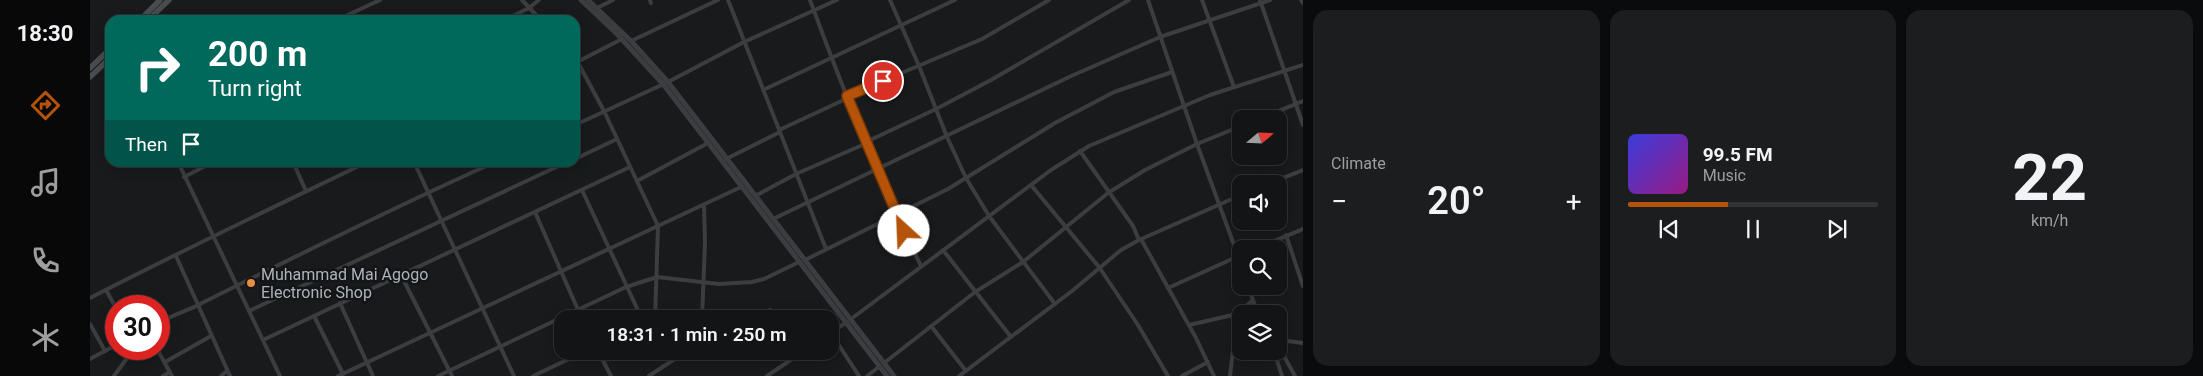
<!DOCTYPE html>
<html lang="en">
<head>
<meta charset="utf-8">
<style>
	:root { --surface:#131415; --page:#1c1d1e; --text:#f1f3f6; --muted:#9d9ea0; --line:#323334; --accent:#b45309 }
	body { margin:0; font-family:Roboto,sans-serif; background:var(--page); color:var(--text); height:100vh; display:flex; flex-direction:column; font-size:19px; white-space:nowrap }
	* { box-sizing:border-box; margin:0 }
	p { font-size:16px; color:var(--muted) }
	.icon { flex:none; width:28px; height:28px; fill:none; stroke:currentColor; stroke-width:2; stroke-linecap:round; stroke-linejoin:round }
	.map { position:relative; flex:1; overflow:hidden }
	.panel { display:flex; flex-direction:column; gap:10px; padding:10px; background:#0a0b0c; width:900px }
	.panel>* { flex:none }
	.hud { position:absolute; left:15px; top:15px; width:475px; height:152px; border-radius:15px; box-shadow:0 2px 12px #0003,0 0 0 1px var(--line); background:#00695c; color:#fff; overflow:hidden }
	.needle { width:32px; rotate:71deg }
	.buttons { position:absolute; left:1142px; top:110px; display:grid; gap:10px }
	.buttons a { display:grid; place-items:center; width:55px; height:55px; border-radius:10px; background:var(--surface); box-shadow:0 2px 12px #0003,0 0 0 1px var(--line); font-size:25px }
	.speed { position:absolute; left:15px; top:295px; display:flex; gap:10px; font-size:25px; font-weight:700; text-align:center }
	.speed>* { display:grid; place-content:center; width:65px; height:65px; border-radius:50%; background:var(--surface); box-shadow:0 2px 12px #0003,0 0 0 1px var(--line); line-height:1 }
	.speed .limit { border:8px solid #d22; background:#fff; color:#111 }
	.pin { position:absolute; display:grid; place-items:center; width:42px; height:42px; color:#fff; margin:-21px; border:2px solid #fff; border-radius:50%; box-shadow:0 1px 5px #0007 }
	.me { position:absolute; width:55px; margin:-28px; rotate:335deg; stroke-linejoin:round; filter:drop-shadow(0 0 4px #0008) }
	.turn { display:flex; align-items:center; gap:18px; height:105px; padding:0 20px; font-size:22px }
	.turn .icon { width:65px; height:65px; stroke-width:2.5 }
	.turn b { display:block; font-size:35px; line-height:42px }
	.then { display:flex; align-items:center; height:48px; padding:0 20px; background:#0003; gap:10px; font-size:19px }
	.big { font-size:38px; font-weight:600; line-height:1.1 }
	.panel .tile { flex:1; display:flex; flex-direction:column; justify-content:center; gap:8px; min-width:0; padding:0 18px; border-radius:15px; background:var(--page) }
	.panel .dial { align-items:center; gap:0 }
	.dial b { font-size:65px; line-height:1 }
	.song { display:flex; align-items:center; gap:15px }
	.cover { width:60px; height:60px; border-radius:8px; background:linear-gradient(135deg,hsl(240 70% 55%),hsl(310 70% 35%)) }
	.played { height:5px; border-radius:2px; background:linear-gradient(90deg,var(--accent) 40%,var(--line) 40%) }
	.keys { display:flex; justify-content:space-around; direction:ltr }
	.heat { display:flex; justify-content:space-between; align-items:center; font-size:28px; direction:ltr }
	.panel .tiles { flex:1; display:grid; gap:10px; grid-template-columns:repeat(3,1fr) }
	.trip { position:absolute; left:464px; top:310px; width:285px; height:50px; border-radius:15px; background:var(--surface); box-shadow:0 2px 12px #0003,0 0 0 1px var(--line); font-weight:600; line-height:50px; text-align:center }
	main { display:flex; flex:1; min-height:0 }
	.tab-bar { display:flex; flex-direction:column; width:90px; justify-content:space-around; align-items:center; background:#080808; color:var(--muted) }
	.tab-bar .icon { width:35px; height:35px }
	.tab-bar .on { color:var(--accent) }
	.tab-bar b { font-size:22px; color:var(--text) }
	.map>svg:first-child { display:block }
	.lines { fill:none; stroke-linecap:round; stroke-linejoin:round }
	.minor { stroke:#3b3d41; stroke-width:4 }
	.tertiary { stroke:#3b3d41; stroke-width:5 }
	.secondary { stroke:#494c51; stroke-width:5.5 }
	.route-casing { stroke:#753606; stroke-width:12 }
	.route { stroke:#b45309; stroke-width:9 }
	.poi-dot { fill:#ee8d3f; stroke:#141517; stroke-width:2 }
	.labels { text-anchor:middle; dominant-baseline:central; stroke-width:5; stroke-linejoin:round; paint-order:stroke }
	.poi-label { font-size:16px; fill:#acb4bb; stroke:#141517; text-anchor:start }
</style>
</head>
<body>
<main>
<nav class="tab-bar">
<b>18:30</b>
<svg class="icon on" aria-label="directions" viewBox="0 0 24 24"><path d="M12 3l9 9-9 9-9-9zM9 14v-3h6M13 9l2 2-2 2"/></svg>
<svg class="icon" aria-label="music" viewBox="0 0 24 24"><path d="M9 18V5l10-2v13"/><circle cx="6" cy="18" r="3"/><circle cx="16" cy="16" r="3"/></svg>
<svg class="icon" aria-label="phone" viewBox="0 0 24 24"><path d="M5 4h4l2 5-3 2q2 4 5 5l2-3 5 2v4C11 20 4 13 5 4z"/></svg>
<svg class="icon" aria-label="climate" viewBox="0 0 24 24"><path d="M12 3v18M4 7l16 10M4 17L20 7"/></svg>
</nav>
<div class="map">
<svg width="1213" height="376" viewBox="0 0 1213 376">
	<rect width="100%" height="100%" fill="#191a1c"/>
	<g class="lines">
		<g class="minor">
			<polyline points="432,0 451,20"/>
			<polyline points="560,0 561,3"/>
			<polyline points="638,0 736,249"/>
			<path d="M720,0C753,90 789,180 831,266"/>
			<polyline points="800,0 829,66 857,137 876,178 899,216 965,304"/>
			<polyline points="1058,0 1107,144 1151,264"/>
			<polyline points="1112,0 1144,87"/>
			<polyline points="1170,0 1213,125"/>
			<polyline points="1211,0 1213,3"/>
			<polyline points="507,8 523,0"/>
			<polyline points="247,20 290,0"/>
			<polyline points="415,20 439,8 449,0"/>
			<polyline points="541,41 628,0"/>
			<polyline points="485,57 514,111 568,226 565,319"/>
			<polyline points="485,63 532,39"/>
			<polyline points="673,90 865,0"/>
			<polyline points="757,96 892,39 959,0"/>
			<polyline points="1169,119 1213,101"/>
			<polyline points="485,125 578,82 654,42 747,0"/>
			<polyline points="689,130 758,98"/>
			<polyline points="776,142 846,109 901,80 1039,0"/>
			<polyline points="990,151 1043,226 1049,240"/>
			<polyline points="485,159 527,139"/>
			<polyline points="636,159 690,132"/>
			<polyline points="88,162 190,376"/>
			<polyline points="203,162 216,191"/>
			<polyline points="324,162 424,376"/>
			<polyline points="94,177 123,162"/>
			<polyline points="547,181 618,143"/>
			<polyline points="1178,184 1213,170"/>
			<polyline points="941,185 1009,267 1048,325 1078,376"/>
			<polyline points="492,190 552,319"/>
			<polyline points="665,196 706,174 777,143"/>
			<polyline points="445,212 492,319"/>
			<polyline points="683,219 979,77 1070,37 1180,0"/>
			<polyline points="1196,235 1213,286"/>
			<polyline points="1051,239 1106,338 1124,376"/>
			<polyline points="1165,249 1213,229"/>
			<polyline points="853,250 921,337"/>
			<polyline points="86,256 140,376"/>
			<polyline points="715,260 858,189 965,123 1024,92 1082,72"/>
			<polyline points="311,275 362,376"/>
			<polyline points="1158,286 1168,314"/>
			<polyline points="1078,288 1151,255"/>
			<polyline points="16,290 26,308"/>
			<path d="M0,298C91,251 184,207 277,162"/>
			<polyline points="250,303 283,376"/>
			<polyline points="159,311 477,162"/>
			<polyline points="224,316 253,374"/>
			<polyline points="612,319 615,242 614,205"/>
			<polyline points="661,319 680,310 687,319"/>
			<polyline points="761,319 961,170 999,146 1120,95 1213,65"/>
			<path d="M69,323C82,315 97,311 110,304C208,255 305,207 405,162"/>
			<polyline points="0,324 15,351"/>
			<polyline points="1099,325 1147,314 1163,300"/>
			<polyline points="841,326 876,371"/>
			<polyline points="740,333 757,322"/>
			<polyline points="741,333 769,376"/>
			<polyline points="173,340 540,167"/>
			<polyline points="1189,340 1213,343"/>
			<polyline points="1189,347 1205,376"/>
			<polyline points="67,349 82,376"/>
			<polyline points="508,351 521,376"/>
			<polyline points="580,351 584,359"/>
			<polyline points="1184,351 1192,376"/>
			<polyline points="0,359 26,345"/>
			<polyline points="75,362 121,336"/>
			<polyline points="794,363 885,292 933,262 1018,193 1055,170 1107,144 1151,126"/>
			<polyline points="24,376 40,354 38,349"/>
			<polyline points="73,376 80,372"/>
			<polyline points="131,376 137,371"/>
			<polyline points="248,376 651,187"/>
			<polyline points="348,376 536,287 567,277 629,284 662,282 674,279 709,262"/>
			<polyline points="443,376 496,351"/>
			<polyline points="559,376 597,351"/>
			<polyline points="677,376 714,351"/>
			<polyline points="777,376 790,366"/>
			<polyline points="869,376 982,291 1031,250 1049,240 1151,195"/>
			<polyline points="1092,376 1118,362"/>
			<polyline points="1140,376 1147,314"/>
		</g>
		<g class="tertiary">
			<polyline points="491,0 527,34 573,84 797,376"/>
			<polyline points="498,0 541,41 578,82 804,376"/>
		</g>
		<g class="secondary">
			<polyline points="50,20 70,0"/>
			<polyline points="58,20 79,0"/>
			<polyline points="0,68 20,49"/>
			<polyline points="0,77 20,58"/>
		</g>
	</g>
	<g class="lines">
		<g class="route-casing">
			<polyline id="route" points="793,81 757,96 814,231"/>
		</g>
		<use href="#route" class="route"/>
	</g>
	<circle class="poi-dot" cx="161" cy="283" r="5"/>
	<g class="labels">
		<g class="poi-label">
			<text x="171" y="274">Muhammad Mai Agogo<tspan x="171" dy="18">Electronic Shop</tspan></text>
		</g>
	</g>
</svg>
<div class="buttons">
<a><svg class="needle" viewBox="-14 -14 28 28"><path d="M0-13l5 13h-10z" fill="#e53935"/><path d="M0 13l5-13h-10z" fill="#9d9ea0"/></svg></a>
<a><svg class="icon" aria-label="sound" viewBox="0 0 24 24"><path d="M4 9h4l5-4v14l-5-4H4zM17 9q2 3 0 6"/></svg></a>
<a><svg class="icon" aria-label="search" viewBox="0 0 24 24"><circle cx="10" cy="10" r="6"/><path d="M15 15l6 6"/></svg></a>
<a><svg class="icon" aria-label="layers" viewBox="0 0 24 24"><path d="M12 4l9 5-9 5-9-5zM3 14l9 5 9-5"/></svg></a>
</div>
<div class="speed"><div class="limit">30</div></div>
<div class="pin" style="left:793px;top:81px;background:#d93025"><svg class="icon" aria-label="arrive" viewBox="0 0 24 24"><path d="M6 21V4h12l-3 4 3 4H6"/></svg></div>
<svg class="me" style="left:814px;top:231px" viewBox="-20 -20 40 40"><circle r="19" fill="#fff"/><path d="M0-13L10 11 0 6-10 11z" fill="#b45309"/></svg>
<div class="trip">18:31 · 1 min · 250 m</div>
<div class="hud">
<div class="turn"><svg class="icon" aria-label="right" viewBox="0 0 24 24"><path d="M7 20v-9h11M14 6l5 5-5 5"/></svg><div><b>200 m</b>Turn right</div></div>
<div class="then">Then<svg class="icon" aria-label="arrive" viewBox="0 0 24 24"><path d="M6 21V4h12l-3 4 3 4H6"/></svg></div>
</div>
</div>
<section class="panel">
<div class="tiles">
<div class="tile"><p>Climate</p>
<div class="heat"><a>−</a><b class="big">20°</b><a>+</a></div>
</div>
<div class="tile">
<div class="song"><i class="cover"></i><div><b>99.5 FM</b><p>Music</p></div></div>
<div class="played"></div>
<div class="keys"><svg class="icon" aria-label="previous" viewBox="0 0 24 24"><path d="M18 5L8 12l10 7zM5 5v14"/></svg><svg class="icon" aria-label="pause" viewBox="0 0 24 24"><path d="M8 5v14M16 5v14"/></svg><svg class="icon" aria-label="next" viewBox="0 0 24 24"><path d="M6 5l10 7-10 7zM19 5v14"/></svg></div>
</div>
<div class="tile dial"><b>22</b><p>km/h</p></div>
</div>
</section>
</main>
</body>
</html>
